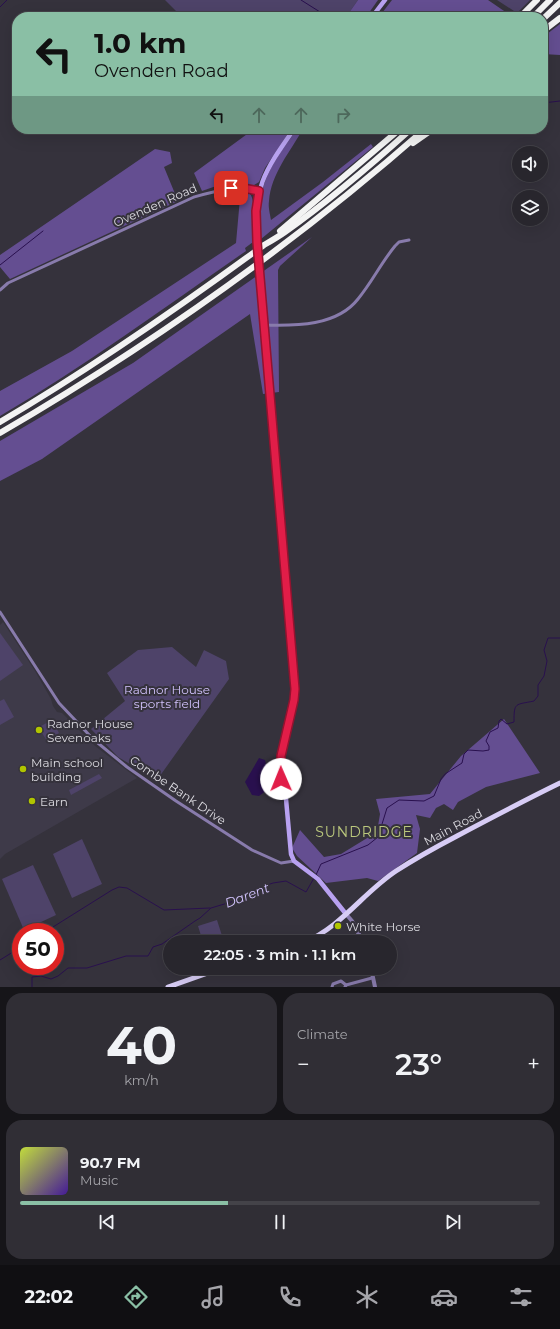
<!DOCTYPE html>
<html lang="en">
<head>
<meta charset="utf-8">
<style>
	:root { --surface:#28262d; --page:#302e35; --text:#f1f3f6; --muted:#a5a5aa; --line:#444349; --accent:#8abfa5 }
	body { margin:0; font-family:Montserrat,sans-serif; background:var(--page); color:var(--text); height:100vh; display:flex; flex-direction:column; font-size:15px; white-space:nowrap }
	* { box-sizing:border-box; margin:0 }
	p { font-size:13px; color:var(--muted) }
	.icon { flex:none; width:22px; height:22px; fill:none; stroke:currentColor; stroke-width:2; stroke-linecap:round; stroke-linejoin:round }
	.map { position:relative; height:987px; overflow:hidden }
	.sheet { display:flex; flex-direction:column; gap:6px; padding:6px; background:#161519; flex:1 }
	.sheet>* { flex:none }
	.hud { position:absolute; left:12px; top:12px; width:536px; height:122px; border-radius:16px; box-shadow:0 4px 16px #0002,0 0 0 1px var(--line); background:#8abfa5; color:#111; overflow:hidden }
	.tools { position:absolute; left:512px; top:146px; display:grid; gap:8px }
	.tools a { display:grid; place-items:center; width:36px; height:36px; border-radius:50%; background:var(--surface); box-shadow:0 4px 16px #0002,0 0 0 1px var(--line); font-size:20px }
	.speed { position:absolute; left:12px; top:923px; display:flex; gap:8px; font-size:20px; font-weight:700; text-align:center }
	.speed>* { display:grid; place-content:center; width:52px; height:52px; border-radius:50%; background:var(--surface); box-shadow:0 4px 16px #0002,0 0 0 1px var(--line); line-height:1 }
	.speed .limit { border:6px solid #d22; background:#fff; color:#111 }
	.pin { position:absolute; display:grid; place-items:center; width:34px; height:34px; color:#fff; margin:-17px; border-radius:8px; box-shadow:0 2px 6px #0006 }
	.me { position:absolute; width:44px; margin:-22px; rotate:359deg; stroke-linejoin:round; filter:drop-shadow(0 0 3px #0008) }
	.turn { display:flex; align-items:center; gap:14px; height:84px; padding:0 16px; font-size:18px }
	.turn .icon { width:52px; height:52px; stroke-width:2.5 }
	.turn b { display:block; font-size:28px; line-height:34px }
	.lanes { display:flex; align-items:center; height:38px; padding:0 16px; background:#0003; justify-content:center; gap:20px; direction:ltr }
	.lanes .off { opacity:.35 }
	.big { font-size:30px; font-weight:600; line-height:1.1 }
	.sheet .widget { flex:1; display:flex; flex-direction:column; justify-content:center; gap:6px; min-width:0; padding:0 14px; border-radius:16px; background:var(--page) }
	.sheet .dial { align-items:center; gap:0 }
	.dial b { font-size:52px; line-height:1 }
	.song { display:flex; align-items:center; gap:12px }
	.cover { width:48px; height:48px; border-radius:6px; background:linear-gradient(135deg,hsl(70 70% 55%),hsl(260 70% 35%)) }
	.played { height:4px; border-radius:2px; background:linear-gradient(90deg,var(--accent) 40%,var(--line) 40%) }
	.keys { display:flex; justify-content:space-around; direction:ltr }
	.heat { display:flex; justify-content:space-between; align-items:center; font-size:22px; direction:ltr }
	.sheet .tiles { flex:1; display:grid; gap:6px; grid-template-columns:1fr 1fr }
	.widget:last-child { grid-column:span 2 }
	.trip { position:absolute; left:163px; top:935px; width:234px; height:40px; border-radius:20px; background:var(--surface); box-shadow:0 4px 16px #0002,0 0 0 1px var(--line); font-weight:600; line-height:40px; text-align:center }
	.menu { display:flex; height:64px; justify-content:space-around; align-items:center; background:#100f12; color:var(--muted) }
	.menu .icon { width:28px; height:28px }
	.menu .on { color:var(--accent) }
	.menu b { font-size:18px; color:var(--text) }
	.map>svg:first-child { display:block }
	.built { fill:#3e3a49 }
	.green { fill:#4e4369 }
	.forest { fill:#644e91 }
	.water { fill:#29104e }
	.lines { fill:none; stroke-linecap:round; stroke-linejoin:round }
	.stream { stroke:#29104e; stroke-width:1 }
	.minor { stroke:#887bac; stroke-width:3 }
	.tertiary { stroke:#887bac; stroke-width:4 }
	.secondary { stroke:#b8a1f0; stroke-width:4.5 }
	.primary { stroke:#d7ccf5; stroke-width:5 }
	.motorway { stroke:#f3f3f3; stroke-width:6 }
	.secondary-bridge { stroke:#b8a1f0; stroke-width:4.5 }
	.route-casing { stroke:#92132f; stroke-width:10 }
	.route { stroke:#e11d48; stroke-width:7 }
	.poi-dot { fill:#b1c500; stroke:#35323c; stroke-width:1.5 }
	.labels { text-anchor:middle; dominant-baseline:central; stroke-width:4; stroke-linejoin:round; paint-order:stroke }
	.street-label { font-size:12px; fill:#dbdae0; stroke:#35323c }
	.park-label { font-size:12px; fill:#d2c2fd; stroke:#35323c }
	.poi-label { font-size:12px; fill:#dbdae0; stroke:#35323c; text-anchor:start }
	.water-label { font-size:13px; font-style:italic; fill:#d3c4fe; stroke:#35323c }
	.quarter-label { font-size:14px; letter-spacing:1px; fill:#bbc87d; stroke:#35323c }
</style>
</head>
<body>
<div class="map">
<svg width="560" height="987" viewBox="0 0 560 987">
	<rect width="100%" height="100%" fill="#35323c"/>
	<polygon class="built" points="3,622 35,671 51,699 53,706 57,712 62,713 95,746 137,778 5,854 0,859 0,625"/>
	<g class="green">
		<polygon points="165,0 358,0 346,17 182,17"/>
		<polygon points="497,0 530,0 513,17 508,17 514,11"/>
		<polygon points="0,633 23,665 0,681"/>
		<polygon points="172,647 196,667 204,650 226,661 229,679 157,780 118,757 91,729 125,701 107,673 138,650"/>
		<polygon points="4,699 14,717 0,725 0,701"/>
		<polygon points="52,720 59,733 47,741 42,733 44,732 41,726"/>
		<polygon points="99,774 102,778 71,795 69,790"/>
		<polygon points="82,839 102,884 72,898 53,854"/>
		<polygon points="33,865 56,915 24,930 2,879"/>
		<polygon points="217,920 224,942 203,942 198,926"/>
	</g>
	<g class="forest">
		<polygon points="358,0 378,0 366,17 346,17"/>
		<polygon points="392,0 488,0 507,13 503,17 387,17 382,13"/>
		<polygon points="560,24 560,55 543,54 543,37"/>
		<polygon points="254,129 291,129 265,168 259,182 254,185 249,186 219,185 202,191 194,173"/>
		<path d="M297,129H303C290,152 271,174 269,201C268,207 270,214 271,220L323,182L371,144L373,147L261,239C255,186 268,170 297,129Z"/>
		<polygon points="155,149 170,152 172,163 164,167 178,201 10,279 0,267 0,255"/>
		<path d="M242,189C249,191 252,195 253,202V242L245,248L246,251C165,307 85,366 0,416V391L72,351L236,243L240,198L229,191Z"/>
		<polygon points="312,237 280,266 278,270 279,392 263,394 250,314 42,459 0,481 0,441 133,363"/>
		<polygon points="504,719 540,773 486,787 458,802 453,810 444,804 436,808 430,818 416,815 420,829 417,853 378,881 367,878 326,883 297,856 292,848 300,830 324,857 341,854 377,832 380,814 376,799 430,794 461,756"/>
	</g>
	<polygon class="water" points="259,758 265,760 271,787 259,796 252,795 245,782"/>
	<g class="lines">
		<g class="stream">
			<polyline points="301,0 328,17"/>
			<polyline points="0,7 7,0"/>
			<polyline points="543,103 560,101"/>
			<polyline points="0,265 43,231"/>
			<path d="M316,875L321,864L368,845L378,837L387,808L399,800L424,801L434,796L441,779L445,774L462,763L464,754L468,750L483,751L489,750V746L486,741L490,732L498,728L499,721L501,719L507,724L514,722C514,702 515,705 534,701L538,696V685L544,676L547,661L544,650L548,638H560"/>
			<polyline points="45,932 112,890 119,887 127,888 164,910 210,908"/>
			<polyline points="0,960 21,947"/>
			<polyline points="32,987 32,977 41,976 51,979 58,976 68,968 87,968 126,956 148,956 153,947 162,944 195,921 200,918 211,908 231,902 256,889 273,883 286,881 306,892 314,878"/>
		</g>
		<g class="minor">
			<path d="M0,290L8,283L194,197C219,190 233,186 259,191"/>
			<path d="M264,325C296,326 337,326 358,299C372,282 381,263 395,246L399,242L409,240"/>
			<polyline points="0,612 59,703 93,739 127,767 176,801 252,850 281,863 294,861"/>
			<polyline points="346,985 372,978"/>
			<polyline points="332,987 333,984 341,981 346,985 345,987"/>
		</g>
		<g class="tertiary">
			<polyline points="346,914 352,921 363,942"/>
			<polyline points="371,968 375,987"/>
		</g>
		<g class="secondary">
			<polyline points="372,17 385,0"/>
			<path d="M257,242C253,187 264,172 294,129"/>
			<polyline points="260,277 295,689 294,700 281,756 281,779 286,799 291,854 294,861 318,879 346,914"/>
		</g>
		<g class="primary">
			<path d="M305,942C341,927 364,892 396,871C416,858 436,847 457,836C491,818 525,800 560,783"/>
			<polyline points="168,987 222,968"/>
		</g>
		<g class="motorway">
			<polyline points="520,17 537,0"/>
			<polyline points="533,17 550,0"/>
			<polyline points="543,19 560,3"/>
			<polyline points="543,31 560,18"/>
			<polyline points="413,143 433,129"/>
			<polyline points="280,231 400,129"/>
			<path d="M0,422C92,368 178,308 264,245C271,241 278,237 285,232C329,201 371,165 411,129"/>
			<path d="M0,433C151,345 294,244 425,129"/>
		</g>
		<polyline class="secondary-bridge" points="257,242 260,277"/>
	</g>
	<g class="lines">
		<g class="route-casing">
			<polyline id="route" points="231,188 243,188 259,191 256,211 257,242 295,689 294,700 281,756 281,779"/>
		</g>
		<use href="#route" class="route"/>
	</g>
	<g class="poi-dot">
		<circle cx="39" cy="730" r="4"/>
		<circle cx="23" cy="769" r="4"/>
		<circle cx="32" cy="801" r="4"/>
		<circle cx="338" cy="926" r="4"/>
	</g>
	<g class="labels">
		<g class="street-label">
			<text transform="translate(155 205) rotate(-24)">Ovenden Road</text>
			<text transform="translate(178 790) rotate(34)">Combe Bank Drive</text>
			<text transform="translate(453 827) rotate(-28)">Main Road</text>
		</g>
		<g class="park-label">
			<text x="167" y="689">Radnor House<tspan x="167" dy="14">sports field</tspan></text>
		</g>
		<g class="poi-label">
			<text x="47" y="723">Radnor House<tspan x="47" dy="14">Sevenoaks</tspan></text>
			<text x="31" y="762">Main school<tspan x="31" dy="14">building</tspan></text>
			<text x="40" y="801">Earn</text>
			<text x="346" y="926">White Horse</text>
		</g>
		<g class="water-label">
			<text transform="translate(247 895) rotate(-21)">Darent</text>
		</g>
		<g class="quarter-label">
			<text x="364" y="832">SUNDRIDGE</text>
		</g>
	</g>
</svg>
<div class="tools">
<a><svg class="icon" aria-label="sound" viewBox="0 0 24 24"><path d="M4 9h4l5-4v14l-5-4H4zM17 9q2 3 0 6"/></svg></a>
<a><svg class="icon" aria-label="layers" viewBox="0 0 24 24"><path d="M12 4l9 5-9 5-9-5zM3 14l9 5 9-5"/></svg></a>
</div>
<div class="speed"><div class="limit">50</div></div>
<div class="pin" style="left:231px;top:188px;background:#d93025"><svg class="icon" aria-label="arrive" viewBox="0 0 24 24"><path d="M6 21V4h12l-3 4 3 4H6"/></svg></div>
<svg class="me" style="left:281px;top:779px" viewBox="-20 -20 40 40"><circle r="19" fill="#fff"/><path d="M0-13L10 11 0 6-10 11z" fill="#e11d48"/></svg>
<div class="trip">22:05 · 3 min · 1.1 km</div>
<div class="hud">
<div class="turn"><svg class="icon" aria-label="left" viewBox="0 0 24 24"><path d="M17 20v-9H6M10 6l-5 5 5 5"/></svg><div><b>1.0 km</b>Ovenden Road</div></div>
<div class="lanes"><svg class="icon" aria-label="left" viewBox="0 0 24 24"><path d="M17 20v-9H6M10 6l-5 5 5 5"/></svg><svg class="icon off" aria-label="ahead" viewBox="0 0 24 24"><path d="M12 20V5M6 11l6-6 6 6"/></svg><svg class="icon off" aria-label="ahead" viewBox="0 0 24 24"><path d="M12 20V5M6 11l6-6 6 6"/></svg><svg class="icon off" aria-label="right" viewBox="0 0 24 24"><path d="M7 20v-9h11M14 6l5 5-5 5"/></svg></div>
</div>
</div>
<section class="sheet">
<div class="tiles">
<div class="widget dial"><b>40</b><p>km/h</p></div>
<div class="widget"><p>Climate</p>
<div class="heat"><a>−</a><b class="big">23°</b><a>+</a></div>
</div>
<div class="widget">
<div class="song"><i class="cover"></i><div><b>90.7 FM</b><p>Music</p></div></div>
<div class="played"></div>
<div class="keys"><svg class="icon" aria-label="previous" viewBox="0 0 24 24"><path d="M18 5L8 12l10 7zM5 5v14"/></svg><svg class="icon" aria-label="pause" viewBox="0 0 24 24"><path d="M8 5v14M16 5v14"/></svg><svg class="icon" aria-label="next" viewBox="0 0 24 24"><path d="M6 5l10 7-10 7zM19 5v14"/></svg></div>
</div>
</div>
</section>
<nav class="menu">
<b>22:02</b>
<svg class="icon on" aria-label="directions" viewBox="0 0 24 24"><path d="M12 3l9 9-9 9-9-9zM9 14v-3h6M13 9l2 2-2 2"/></svg>
<svg class="icon" aria-label="music" viewBox="0 0 24 24"><path d="M9 18V5l10-2v13"/><circle cx="6" cy="18" r="3"/><circle cx="16" cy="16" r="3"/></svg>
<svg class="icon" aria-label="phone" viewBox="0 0 24 24"><path d="M5 4h4l2 5-3 2q2 4 5 5l2-3 5 2v4C11 20 4 13 5 4z"/></svg>
<svg class="icon" aria-label="climate" viewBox="0 0 24 24"><path d="M12 3v18M4 7l16 10M4 17L20 7"/></svg>
<svg class="icon" aria-label="car" viewBox="0 0 24 24"><path d="M5 17H2v-5l4-1 3-4h7l3 4 3 1v5h-3M9 17h6M6 11h13"/><circle cx="7" cy="17" r="2"/><circle cx="17" cy="17" r="2"/></svg>
<svg class="icon" aria-label="filters" viewBox="0 0 24 24"><path d="M4 7h16M4 17h16"/><circle cx="9" cy="7" r="2"/><circle cx="15" cy="17" r="2"/></svg>
</nav>
</body>
</html>
